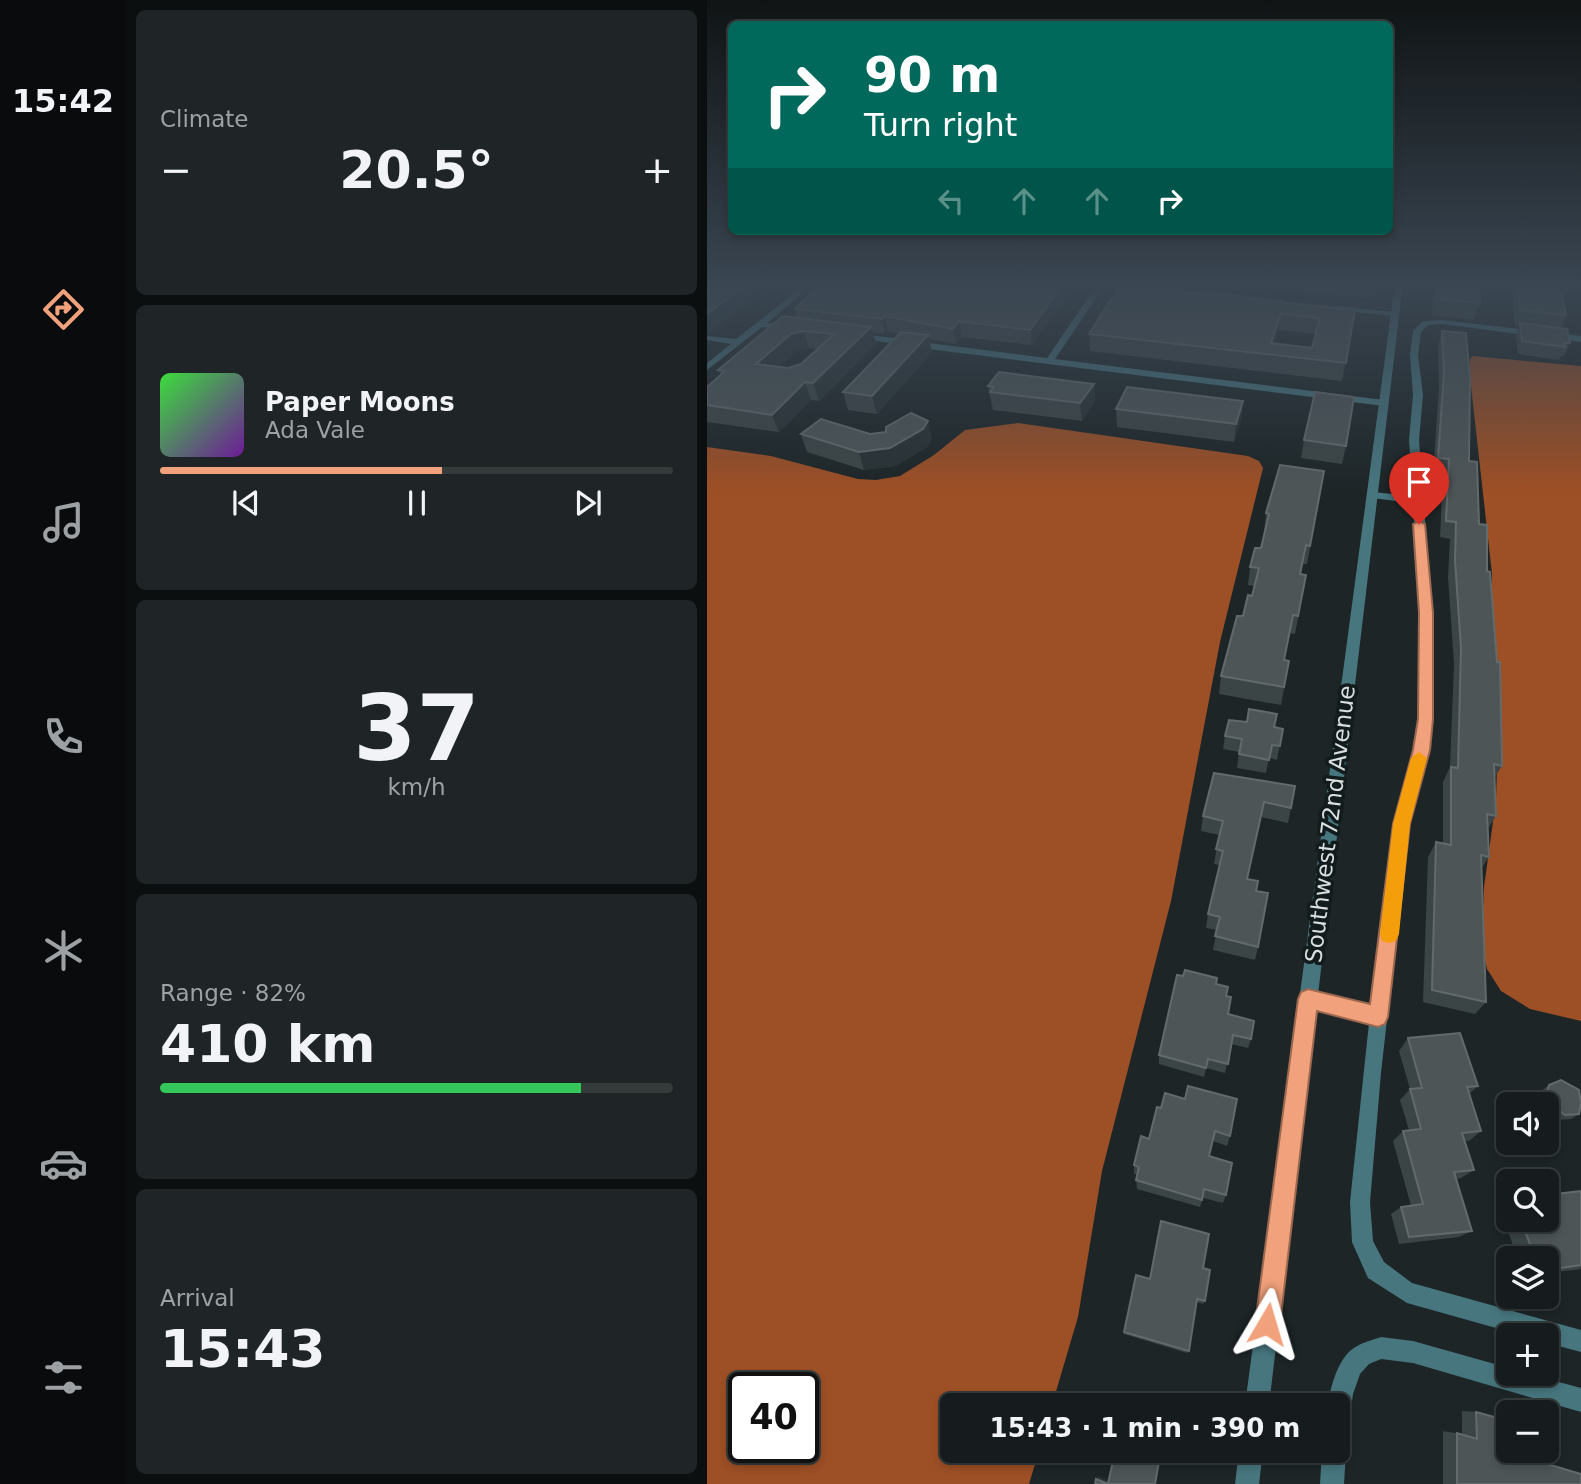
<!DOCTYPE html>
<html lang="en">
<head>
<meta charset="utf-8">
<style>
	:root { --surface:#161c1d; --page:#1f2526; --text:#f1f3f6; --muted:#9ea1a4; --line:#353a3b; --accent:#f1a17b }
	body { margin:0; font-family:"DejaVu Sans",sans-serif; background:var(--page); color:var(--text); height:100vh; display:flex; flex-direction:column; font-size:26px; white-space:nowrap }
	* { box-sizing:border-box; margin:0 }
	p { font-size:23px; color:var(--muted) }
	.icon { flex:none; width:38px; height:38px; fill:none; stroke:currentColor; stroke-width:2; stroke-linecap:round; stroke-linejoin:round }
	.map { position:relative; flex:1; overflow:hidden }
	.side { display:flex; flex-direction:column; gap:10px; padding:10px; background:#0c0f10; width:581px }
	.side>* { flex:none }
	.banner { position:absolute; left:21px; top:21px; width:665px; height:214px; border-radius:10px; box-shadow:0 4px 10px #0003,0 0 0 2px var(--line); background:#00695c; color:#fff; overflow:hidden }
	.controls { position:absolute; left:789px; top:1092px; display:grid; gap:14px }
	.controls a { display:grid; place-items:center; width:63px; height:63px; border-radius:10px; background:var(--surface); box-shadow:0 4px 10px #0003,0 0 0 2px var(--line); font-size:35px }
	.speed { position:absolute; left:21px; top:1372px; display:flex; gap:14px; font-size:35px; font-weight:700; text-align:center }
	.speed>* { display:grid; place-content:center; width:91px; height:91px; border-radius:50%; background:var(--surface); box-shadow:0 4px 10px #0003,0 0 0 2px var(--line); line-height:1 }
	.speed .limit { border:4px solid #111; border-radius:10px; background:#fff; color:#111 }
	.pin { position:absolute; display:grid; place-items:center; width:60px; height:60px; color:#fff; margin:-72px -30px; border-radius:50% 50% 50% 0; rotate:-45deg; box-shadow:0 0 7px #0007 }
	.pin .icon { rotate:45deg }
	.me { position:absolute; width:77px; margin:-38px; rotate:7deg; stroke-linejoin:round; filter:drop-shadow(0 0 5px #0008) }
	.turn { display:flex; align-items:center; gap:24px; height:147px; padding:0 21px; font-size:32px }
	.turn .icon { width:91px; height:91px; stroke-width:2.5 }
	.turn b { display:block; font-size:49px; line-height:60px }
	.lanes { display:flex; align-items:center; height:66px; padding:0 21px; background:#0003; justify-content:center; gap:35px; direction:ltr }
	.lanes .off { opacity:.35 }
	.big { font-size:52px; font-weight:700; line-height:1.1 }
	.side .widget { flex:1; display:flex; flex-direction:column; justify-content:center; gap:10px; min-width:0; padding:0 24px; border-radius:10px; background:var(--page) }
	.side .dial { align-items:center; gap:0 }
	.dial b { font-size:91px; line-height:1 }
	.song { display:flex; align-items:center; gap:21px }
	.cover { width:84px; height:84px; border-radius:10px; background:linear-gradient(135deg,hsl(120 70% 55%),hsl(280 70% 35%)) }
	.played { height:7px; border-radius:4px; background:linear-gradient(90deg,var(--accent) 55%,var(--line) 55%) }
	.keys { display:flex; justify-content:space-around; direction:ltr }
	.heat { display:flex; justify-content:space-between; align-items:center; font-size:38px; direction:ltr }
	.charge { height:10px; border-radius:5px; background:linear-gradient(90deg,#34c759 82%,var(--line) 0) }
	.trip { position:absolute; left:233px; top:1393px; width:410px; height:70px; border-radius:10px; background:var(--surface); box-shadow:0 4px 10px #0003,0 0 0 2px var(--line); font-weight:700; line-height:70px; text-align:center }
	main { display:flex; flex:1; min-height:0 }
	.menu { display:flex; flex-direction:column; width:126px; justify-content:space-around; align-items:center; background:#090b0c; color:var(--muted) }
	.menu .icon { width:49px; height:49px }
	.menu .on { color:var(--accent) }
	.menu b { font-size:32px; color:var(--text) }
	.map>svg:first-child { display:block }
	.water { fill:#9d4f25; fill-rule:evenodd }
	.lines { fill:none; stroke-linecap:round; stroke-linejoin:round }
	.minor { fill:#47767f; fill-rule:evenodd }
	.tertiary { fill:#47767f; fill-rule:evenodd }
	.rail { stroke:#858b8c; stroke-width:2.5; stroke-dasharray:2 4.5; stroke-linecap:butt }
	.wall { fill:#3c4546; fill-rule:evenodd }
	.shaded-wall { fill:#283133 }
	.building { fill:#4d5557; stroke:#636a6c; stroke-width:2; fill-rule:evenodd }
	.route { fill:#f1a17b; stroke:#9d6950; stroke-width:2 }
	.slow { fill:#f59e0b }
	.labels { text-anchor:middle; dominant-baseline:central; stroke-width:7; stroke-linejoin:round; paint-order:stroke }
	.street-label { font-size:23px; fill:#d9dedf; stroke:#131c1d }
</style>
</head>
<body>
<main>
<nav class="menu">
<b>15:42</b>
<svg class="icon on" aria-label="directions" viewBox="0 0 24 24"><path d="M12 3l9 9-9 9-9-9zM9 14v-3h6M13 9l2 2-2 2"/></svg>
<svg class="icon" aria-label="music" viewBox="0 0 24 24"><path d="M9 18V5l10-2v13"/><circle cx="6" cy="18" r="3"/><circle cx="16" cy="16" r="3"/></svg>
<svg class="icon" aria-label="phone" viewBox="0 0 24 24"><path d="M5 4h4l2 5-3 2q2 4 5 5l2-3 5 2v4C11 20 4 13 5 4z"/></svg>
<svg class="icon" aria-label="climate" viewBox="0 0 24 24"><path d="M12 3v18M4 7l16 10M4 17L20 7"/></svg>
<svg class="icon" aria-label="car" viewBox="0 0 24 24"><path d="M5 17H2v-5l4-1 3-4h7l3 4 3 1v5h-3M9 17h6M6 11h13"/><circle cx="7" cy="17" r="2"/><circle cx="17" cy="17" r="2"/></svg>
<svg class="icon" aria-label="filters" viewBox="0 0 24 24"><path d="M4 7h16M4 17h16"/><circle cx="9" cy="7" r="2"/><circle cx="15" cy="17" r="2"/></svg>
</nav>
<section class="side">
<div class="widget"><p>Climate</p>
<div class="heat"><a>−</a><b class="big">20.5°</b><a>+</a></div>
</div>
<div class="widget">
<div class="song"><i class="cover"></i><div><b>Paper Moons</b><p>Ada Vale</p></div></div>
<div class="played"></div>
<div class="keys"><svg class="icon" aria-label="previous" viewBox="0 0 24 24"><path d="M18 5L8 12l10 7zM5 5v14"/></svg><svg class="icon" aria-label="pause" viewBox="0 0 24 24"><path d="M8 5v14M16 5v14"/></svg><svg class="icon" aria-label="next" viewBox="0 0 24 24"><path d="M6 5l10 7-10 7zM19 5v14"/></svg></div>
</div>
<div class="widget dial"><b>37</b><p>km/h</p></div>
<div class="widget"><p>Range · 82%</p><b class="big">410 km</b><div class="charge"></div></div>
<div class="widget"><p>Arrival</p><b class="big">15:43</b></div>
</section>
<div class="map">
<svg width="874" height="1484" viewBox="0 0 874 1484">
	<rect width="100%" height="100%" fill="#1d2527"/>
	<g class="water">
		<polygon points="766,356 874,366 874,1021 823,1009 794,991 780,969 775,946 777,887 789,800 792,698 785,630 785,574 763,377 763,359"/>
		<path d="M311,423L541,456L552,461L556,468L513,642L464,901L395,1171L371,1317L345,1405H245V1451H332L322,1484H0V447L64,456L151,479L169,480L193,476L227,455L258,430ZM37,1388H96V1447H37Z"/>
	</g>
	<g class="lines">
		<g class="minor">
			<polygon points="100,283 108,283 60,323 85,326 85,330 55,327 0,370 0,363 24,344 0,340 0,336 29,339"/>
			<polygon points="391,283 425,283 575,300 579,302 575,304 398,285 348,359 677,400 682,403 677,406 206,347 202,344 206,341 340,358"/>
			<polygon points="816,283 874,287 874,291 819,285"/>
			<polygon points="630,306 688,312 692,314 688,316 627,310 626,308"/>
			<polygon points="735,320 874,336 874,342 735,324 721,325 714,332 711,355 716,395 712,440 725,613 725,719 722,750 703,824 695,886 674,1073 663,1202 666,1241 677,1262 705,1283 874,1330 874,1352 840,1343 840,1335 814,1335 700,1303 661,1278 645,1242 643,1202 662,1023 601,1008 595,1005 592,999 595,993 601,990 664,1006 687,824 708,750 711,719 713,613 706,503 665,498 660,495 665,492 706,496 702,440 706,395 703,355 706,331 716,321"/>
			<polygon points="148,334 190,338 194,341 190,344 151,338 148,338"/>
			<path d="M674,1337L706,1341L802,1368V1374H822L874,1388V1412L706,1363L674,1359L662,1364L653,1374L646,1394L642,1423L638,1431L630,1435V1405H621C623,1388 631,1358 647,1348C654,1343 665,1340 674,1337Z"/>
			<polygon points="630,1440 635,1443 639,1451 637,1484 613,1484 615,1451 630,1451"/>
		</g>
		<g class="tertiary">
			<polygon points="688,283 696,283 562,1405 538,1405"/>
			<polygon points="532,1451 556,1451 552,1484 528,1484"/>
		</g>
		<polyline class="rail" points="0,291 34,283"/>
	</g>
	<g class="wall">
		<polygon points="6,283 60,283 46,294 48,298 0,334 0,294 9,288"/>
		<path d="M116,283H360L361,295L325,345L255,337L249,344L222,339L225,352L170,414L141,410L136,392L192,334L181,332L178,334L166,333L169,344L112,401L104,400L72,432L0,422V387L14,375L11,370L90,318L88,309ZM102,348L111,349L94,364L81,368L72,367L90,351Z"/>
		<polygon points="520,283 670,283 667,299"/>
		<polygon points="727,283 772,283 773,303 767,320 725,315"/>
		<polygon points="804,283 853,283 859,315 854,329 863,343 857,356 854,356 852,360 811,354 809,336 812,326 808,326"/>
		<path d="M413,285L648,310L635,381L383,351L382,334ZM572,330L609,334L605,348L568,343Z"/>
		<polygon points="735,331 762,461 780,571 795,766 787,778 789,816 780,830 782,857 774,869 779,1002 768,1014 716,1002 721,857 729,842 736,843 736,782 743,767 747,664 741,577 743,539 733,537 736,475 726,474 732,388 731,346"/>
		<polygon points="387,384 388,401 375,421 286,410 281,386"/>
		<polygon points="536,401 534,419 527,442 410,427 409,409"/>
		<polygon points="94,434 163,434 225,439 220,447 188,466 157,470 100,452"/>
		<polygon points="597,440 639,446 635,464 594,458"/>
		<polygon points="617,471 600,564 595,564 594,574 599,575 588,634 583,633 577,660 582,661 574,705 512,694 514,676 536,616 545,596 547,586 541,585 543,567 554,548 558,532 557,532 559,513"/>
		<polygon points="567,727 576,729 570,760 562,758 559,773 530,768 532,752 516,749 518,736"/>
		<polygon points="507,773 584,808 581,823 554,817 540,879 549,891 551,947 548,960 506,950 510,930 499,928 501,914 512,865 507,864 512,835 494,831 496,816"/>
		<polygon points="509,984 519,996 521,1014 544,1039 541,1048 524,1044 518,1073 499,1068 497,1077 452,1064 452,1055"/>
		<polygon points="701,1038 771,1086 762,1094 774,1131 762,1141 758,1141 767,1170 754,1178 749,1179 765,1231 752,1237 692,1244 684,1214 694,1207 704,1206 686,1141 696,1131 702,1130 693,1100 703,1089 692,1051"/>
		<polygon points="842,1085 872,1114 864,1119 850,1120 840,1113 840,1104 834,1104 832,1101 834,1091"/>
		<polygon points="450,1107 523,1136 520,1146 506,1141 502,1156 519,1195 516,1203 496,1198 493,1207 430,1189 429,1180 431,1175 427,1174 427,1165 442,1139"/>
		<polygon points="874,1191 874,1269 840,1273 840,1258 810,1258 793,1206 802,1201 802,1220 840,1220"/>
		<polygon points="496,1268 498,1301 496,1304 490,1302 482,1351 480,1353 417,1334 417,1332 443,1279"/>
		<polygon points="755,1411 769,1412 830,1461 874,1484 736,1484 736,1431 755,1434"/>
	</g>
	<g class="shaded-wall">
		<polygon points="37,283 60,283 46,294 48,298 0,334 0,314"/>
		<polygon points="357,283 360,283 361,295 325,345 323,330"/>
		<polygon points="574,314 572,330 564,355 564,343"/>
		<polygon points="177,316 181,332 178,334 175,319"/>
		<polygon points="252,321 255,337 249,344 246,329"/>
		<polygon points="164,327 169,344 112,401 106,383"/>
		<polygon points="97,331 102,348 90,351 56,382 49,364 84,334"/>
		<polygon points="221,335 225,352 170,414 165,396"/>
		<polygon points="98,382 104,400 72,432 65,415"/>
		<polygon points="387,384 388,401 375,421 373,403"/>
		<polygon points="536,401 534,419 527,442 529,424"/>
		<polygon points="221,421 225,439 220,447 188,466 157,470 152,452"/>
		<polygon points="391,1476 403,1481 401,1484 389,1479"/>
	</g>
	<g class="building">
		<polygon points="12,283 41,283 0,314 0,294 13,285"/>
		<polygon points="116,283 357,283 323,330 252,321 246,329 177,316 175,319 88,309"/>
		<polygon points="730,283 772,283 773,303 729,299"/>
		<polygon points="811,283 853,283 859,315 813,310"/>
		<path d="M413,285L648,310L639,363L382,334ZM574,314L613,318L605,348L564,343Z"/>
		<path d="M76,316L164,327L106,383L98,382L65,415L0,405V387L18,371L11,370ZM97,331L127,334L94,364L81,368L49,364L84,334Z"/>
		<polygon points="813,323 860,329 863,343 857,343 858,347 815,341"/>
		<polygon points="735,331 759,333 763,379 762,461 770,462 772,524 780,525 780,571 783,572 790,662 793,662 795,766 787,764 789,816 780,814 782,857 774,855 779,1002 725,990 729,842 744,845 744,767 751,768 754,648 748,560 749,522 739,521 742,459 731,458 737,372"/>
		<polygon points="194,332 221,335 165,396 136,392"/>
		<polygon points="292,372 387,384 373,403 283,392 287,387 281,386"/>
		<polygon points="420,387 536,401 529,424 409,409"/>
		<polygon points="608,392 647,397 639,446 597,440"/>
		<polygon points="204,413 221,421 216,429 183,448 152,452 94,434 114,419 163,434 179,432 179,427"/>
		<polygon points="573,465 617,471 603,546 599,545 593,574 599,575 591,616 586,615 577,660 582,661 577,687 514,676 530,616 536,616 541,595 545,596 552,568 543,567 548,548 554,548 562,514 559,513"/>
		<polygon points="542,709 570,714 567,727 576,729 573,746 565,745 562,760 532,754 535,739 518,736 522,720 540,722"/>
		<polygon points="507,773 588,786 584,808 557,802 540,879 551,881 549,891 561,893 551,947 508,936 513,917 501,914 516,851 509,849 516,821 496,816"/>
		<polygon points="478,970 510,978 509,984 521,987 519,996 524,997 521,1014 547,1021 544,1039 526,1035 521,1064 501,1059 499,1068 452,1055 470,975 476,976"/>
		<polygon points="753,1033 771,1086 760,1087 774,1131 755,1133 767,1170 747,1172 765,1231 702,1237 694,1207 716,1204 696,1131 714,1129 703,1089 715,1088 701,1038"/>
		<polygon points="854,1080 872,1090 874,1103 872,1114 858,1115 846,1106 839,1096 842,1085"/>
		<polygon points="481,1086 530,1099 523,1136 508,1131 502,1156 525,1163 519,1195 497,1189 495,1200 429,1180 432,1167 427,1165 434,1136 442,1139 450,1107 454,1108 458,1093 478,1099"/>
		<polygon points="874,1191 874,1265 840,1270 840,1258 828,1258 814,1220 840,1220 840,1195"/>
		<polygon points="454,1221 502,1234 496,1268 503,1270 498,1301 490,1299 482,1351 417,1332 429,1275 443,1279"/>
		<polygon points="769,1412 802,1421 802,1451 830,1451 830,1461 874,1474 874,1484 750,1484 750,1433 770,1439"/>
		<polygon points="408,1451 463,1451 461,1459 453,1456 448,1484 388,1484 389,1479 401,1484"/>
	</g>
	<linearGradient id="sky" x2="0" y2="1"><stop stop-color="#101415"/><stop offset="0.58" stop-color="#3a4652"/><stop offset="1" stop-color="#3a4652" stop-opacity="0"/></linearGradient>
	<rect width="874" height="491" fill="url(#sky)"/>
	<polygon class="route" points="712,521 718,524 726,613 726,719 723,750 703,824 681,1017 678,1024 671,1027 610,1011 573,1324 569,1333 560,1337 551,1333 548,1324 591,999 594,992 601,989 663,1004 686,824 706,750 711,719 712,613 706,524"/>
	<polygon class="slow" points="712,752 720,758 703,824 692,934 689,941 682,943 675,941 673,934 686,824 704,758"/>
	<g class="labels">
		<g class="street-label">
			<text transform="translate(623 824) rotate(-83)">Southwest 72nd Avenue</text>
		</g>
	</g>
</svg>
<div class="controls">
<a><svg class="icon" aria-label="sound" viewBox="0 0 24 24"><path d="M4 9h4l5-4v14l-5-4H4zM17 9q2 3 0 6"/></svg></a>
<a><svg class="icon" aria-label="search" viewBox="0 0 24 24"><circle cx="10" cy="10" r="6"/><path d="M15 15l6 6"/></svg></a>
<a><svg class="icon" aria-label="layers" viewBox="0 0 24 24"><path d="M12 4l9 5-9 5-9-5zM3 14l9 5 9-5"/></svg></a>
<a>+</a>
<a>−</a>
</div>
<div class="speed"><div class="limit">40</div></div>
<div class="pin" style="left:712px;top:524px;background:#d93025"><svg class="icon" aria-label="arrive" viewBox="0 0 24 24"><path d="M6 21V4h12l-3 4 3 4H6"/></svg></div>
<svg class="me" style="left:560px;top:1324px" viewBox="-20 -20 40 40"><path d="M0-17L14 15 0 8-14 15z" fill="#f1a17b" stroke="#fff" stroke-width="4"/></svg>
<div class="trip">15:43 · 1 min · 390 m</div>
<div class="banner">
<div class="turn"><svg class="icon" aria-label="right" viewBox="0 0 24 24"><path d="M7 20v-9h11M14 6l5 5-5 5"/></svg><div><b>90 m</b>Turn right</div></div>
<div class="lanes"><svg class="icon off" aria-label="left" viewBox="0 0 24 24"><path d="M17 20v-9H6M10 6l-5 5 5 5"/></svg><svg class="icon off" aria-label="ahead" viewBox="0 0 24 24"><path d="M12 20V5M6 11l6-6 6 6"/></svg><svg class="icon off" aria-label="ahead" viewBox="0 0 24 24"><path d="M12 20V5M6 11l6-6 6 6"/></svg><svg class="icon" aria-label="right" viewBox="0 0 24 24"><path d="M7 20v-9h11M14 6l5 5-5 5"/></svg></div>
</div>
</div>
</main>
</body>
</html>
